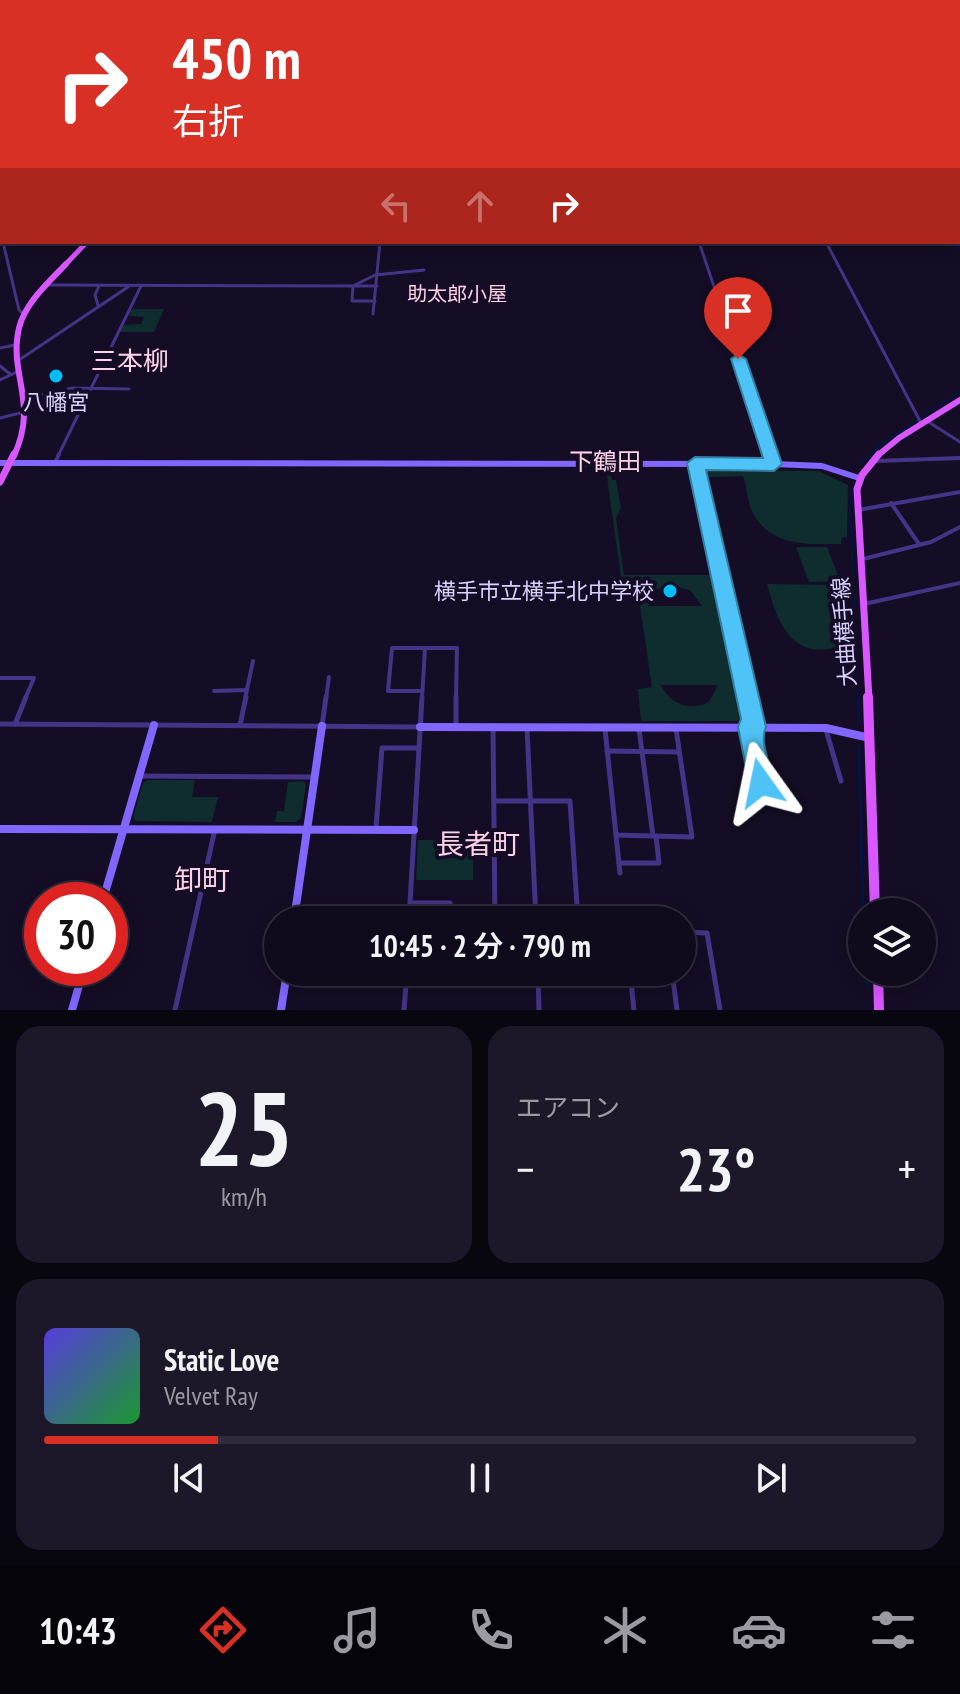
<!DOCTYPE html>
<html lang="ja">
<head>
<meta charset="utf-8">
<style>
	:root { --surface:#0f0a1c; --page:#1d1829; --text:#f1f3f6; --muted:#9b9aa3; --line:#2f2b3b; --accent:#d93025 }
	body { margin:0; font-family:"PT Sans Narrow","Noto Sans JP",sans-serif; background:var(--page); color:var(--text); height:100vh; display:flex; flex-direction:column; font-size:30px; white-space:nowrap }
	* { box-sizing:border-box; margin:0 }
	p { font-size:26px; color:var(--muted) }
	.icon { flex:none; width:44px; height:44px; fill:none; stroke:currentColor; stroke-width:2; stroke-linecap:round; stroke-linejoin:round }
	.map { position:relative; height:1010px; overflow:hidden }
	.sheet { display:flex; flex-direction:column; gap:16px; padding:16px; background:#08060f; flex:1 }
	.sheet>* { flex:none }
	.guide { position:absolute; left:0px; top:0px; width:960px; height:244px; box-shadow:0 4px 20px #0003,0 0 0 2px var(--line); background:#d93025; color:#fff; overflow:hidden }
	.buttons { position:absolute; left:848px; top:898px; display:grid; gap:16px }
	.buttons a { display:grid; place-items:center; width:88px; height:88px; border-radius:50%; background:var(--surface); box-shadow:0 4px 20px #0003,0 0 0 2px var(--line); font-size:40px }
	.speed { position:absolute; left:24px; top:882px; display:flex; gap:16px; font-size:40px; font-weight:700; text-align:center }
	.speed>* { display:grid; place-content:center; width:104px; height:104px; border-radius:50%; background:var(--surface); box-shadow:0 4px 20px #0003,0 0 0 2px var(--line); line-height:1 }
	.speed .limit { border:12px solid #d22; background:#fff; color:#111 }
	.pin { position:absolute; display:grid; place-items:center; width:68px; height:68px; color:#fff; margin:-82px -34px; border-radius:50% 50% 50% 0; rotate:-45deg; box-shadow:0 0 8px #0007 }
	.pin .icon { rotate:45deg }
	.me { position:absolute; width:88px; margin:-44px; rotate:348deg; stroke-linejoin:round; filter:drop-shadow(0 0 6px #0008) }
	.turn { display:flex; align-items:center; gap:28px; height:168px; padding:0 40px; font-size:36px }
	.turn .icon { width:104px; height:104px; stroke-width:2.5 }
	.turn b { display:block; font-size:56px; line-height:68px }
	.lanes { display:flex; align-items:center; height:76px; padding:0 40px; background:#0003; justify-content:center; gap:40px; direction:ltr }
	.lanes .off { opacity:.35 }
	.big { font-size:60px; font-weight:600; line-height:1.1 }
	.sheet .card { flex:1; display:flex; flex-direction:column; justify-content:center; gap:12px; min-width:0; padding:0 28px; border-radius:24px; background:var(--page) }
	.sheet .dial { align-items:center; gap:0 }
	.dial b { font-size:104px; line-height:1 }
	.song { display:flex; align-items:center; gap:24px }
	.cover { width:96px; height:96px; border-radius:12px; background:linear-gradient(135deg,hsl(250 70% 55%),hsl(130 70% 35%)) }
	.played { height:8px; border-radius:4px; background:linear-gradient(90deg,var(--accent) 20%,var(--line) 20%) }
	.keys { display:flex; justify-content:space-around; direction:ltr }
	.heat { display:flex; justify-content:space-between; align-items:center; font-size:44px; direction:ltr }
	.sheet .tiles { flex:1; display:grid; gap:16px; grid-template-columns:1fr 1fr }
	.card:last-child { grid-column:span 2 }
	.trip { position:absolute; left:264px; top:906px; width:432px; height:80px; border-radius:40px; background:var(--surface); box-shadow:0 4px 20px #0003,0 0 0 2px var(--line); font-weight:600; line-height:80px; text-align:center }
	.tab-bar { display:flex; height:128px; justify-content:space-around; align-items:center; background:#06040b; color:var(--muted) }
	.tab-bar .icon { width:56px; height:56px }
	.tab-bar .selected { color:var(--accent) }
	.tab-bar b { font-size:36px; color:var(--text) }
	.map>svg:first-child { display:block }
	.green { fill:#0f2c2f; fill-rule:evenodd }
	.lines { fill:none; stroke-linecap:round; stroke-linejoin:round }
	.stream-far1 { stroke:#061444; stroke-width:2 }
	.stream { stroke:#061444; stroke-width:3 }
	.street-far3 { stroke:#443487; stroke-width:2 }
	.street-far2 { stroke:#443487; stroke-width:3 }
	.street-far1 { stroke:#443487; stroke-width:4 }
	.street { stroke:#443487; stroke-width:5 }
	.secondary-far1 { stroke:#8167ff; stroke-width:6 }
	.secondary { stroke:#8167ff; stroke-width:8 }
	.primary-far3 { stroke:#d957ff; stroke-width:5 }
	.primary-far2 { stroke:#d957ff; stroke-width:6 }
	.primary-far1 { stroke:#d957ff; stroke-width:7 }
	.primary { stroke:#d957ff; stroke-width:10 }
	.route { fill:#4fc3f7; stroke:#337fa1; stroke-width:2 }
	.poi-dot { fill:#00befb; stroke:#140d25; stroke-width:3 }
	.labels { text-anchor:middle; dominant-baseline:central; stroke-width:8; stroke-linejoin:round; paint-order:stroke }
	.far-neighbourhood-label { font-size:20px; fill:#ffd2e8; stroke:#140d25 }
	.poi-label { font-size:22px; fill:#ddd0ff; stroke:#140d25 }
	.street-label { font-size:22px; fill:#ddd0ff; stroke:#140d25 }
	.neighbourhood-label { font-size:24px; fill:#ffd2e8; stroke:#140d25 }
	.quarter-label { font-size:26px; fill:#ffd2e8; stroke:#140d25 }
	.near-neighbourhood-label { font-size:28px; fill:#ffd2e8; stroke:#140d25 }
</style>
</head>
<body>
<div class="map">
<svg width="960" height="1010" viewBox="0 0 960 1010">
	<rect width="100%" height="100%" fill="#140d25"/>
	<g class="green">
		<polygon points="132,309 164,309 154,332 120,332 124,325 141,324 144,317 129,316"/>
		<path d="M606,470H610L612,480H616L621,508L616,518L624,575H716L721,614L746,721H641L638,689L652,687L637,585L623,591ZM668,584L690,590L702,606H648L653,592ZM661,685H718L709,702C690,712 670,704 661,685Z"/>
		<path d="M704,470L818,471L848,485L847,537L841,538V544C810,544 775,547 755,517C748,507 747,488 743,476L706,477L717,523H715Z"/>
		<polygon points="796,547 827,547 840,581 809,582"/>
		<path d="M767,584L835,585L843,591L847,647C837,647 817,652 808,648C782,639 774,609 767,584Z"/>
		<polygon points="147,780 195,780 192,797 218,797 212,822 136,821 133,817 143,783"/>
		<polygon points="303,781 306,784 301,818 296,822 275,822 277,811 284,811 288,782"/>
		<polygon points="418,840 473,840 473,880 416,880"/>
	</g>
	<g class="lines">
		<g class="stream-far1">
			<polyline points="956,242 960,248"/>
			<polyline points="921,417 960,392"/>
			<polyline points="861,464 881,444 917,420"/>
			<polyline points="852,486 850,505 858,699"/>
		</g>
		<g class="stream">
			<polyline points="858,697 859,721"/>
			<polyline points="859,747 863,912"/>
			<polyline points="866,972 867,987"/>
		</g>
		<g class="street-far3">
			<polyline points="213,0 216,2"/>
			<polyline points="100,2 104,0"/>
			<polyline points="438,2 454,0"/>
		</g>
		<g class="street-far2">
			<polyline points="0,228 2,237"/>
			<polyline points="3,242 19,310 24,314"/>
			<polyline points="699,242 771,456"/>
			<polyline points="826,242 921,423"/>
			<polyline points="48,285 377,286"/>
			<polyline points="375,301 352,301 353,286 375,275 424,270"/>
			<polyline points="98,305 95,295 99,286"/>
			<polyline points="373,314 380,242"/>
			<polyline points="0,348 15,345"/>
			<polyline points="19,360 128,287"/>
			<polyline points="0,366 10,374"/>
			<polyline points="0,380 19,371"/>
			<polyline points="25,399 72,388 129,389"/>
			<polyline points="0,418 24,412"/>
			<polyline points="927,421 960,442"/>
			<polyline points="58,456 141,286"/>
		</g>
		<g class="street-far1">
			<polyline points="771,454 774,464"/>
			<polyline points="875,461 960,458"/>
			<polyline points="55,463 59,454"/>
			<polyline points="695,463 748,699"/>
			<polyline points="891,503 919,544"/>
			<polyline points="858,510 960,492"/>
			<polyline points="863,559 931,542 960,527"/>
			<polyline points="864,604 960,583"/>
			<polyline points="0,678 34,678 25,699"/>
			<polyline points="214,691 247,690"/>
			<polyline points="422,691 388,691 392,648 457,648 456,699"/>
			<polyline points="245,699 253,661"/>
			<polyline points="326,699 329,677"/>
			<polyline points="422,699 425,648"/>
		</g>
		<g class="street">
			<polyline points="748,697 754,726"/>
			<polyline points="0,724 420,727"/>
			<polyline points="15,724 26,697"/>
			<polyline points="240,725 246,697"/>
			<polyline points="322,726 326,697"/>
			<polyline points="456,727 456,697"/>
			<polyline points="493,728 495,920"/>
			<polyline points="527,728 536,920"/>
			<polyline points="605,729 616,835 692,837 676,729"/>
			<polyline points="639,729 653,836"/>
			<polyline points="749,729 765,802"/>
			<polyline points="826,730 841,781"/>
			<polyline points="607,751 679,752"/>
			<polyline points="140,776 314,777"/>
			<polyline points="494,801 570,801 578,920"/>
			<polyline points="376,828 382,748 419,748"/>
			<polyline points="616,836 620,873"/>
			<polyline points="619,863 659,863 656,836"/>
			<polyline points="410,903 450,903 450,920"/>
			<polyline points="409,920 422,697"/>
			<polyline points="682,932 707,933 720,1010"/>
			<polyline points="538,972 539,1010"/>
			<polyline points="630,972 634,1010"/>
			<polyline points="672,972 677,1010"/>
			<polyline points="175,1010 215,829"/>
			<polyline points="404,1010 407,972"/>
		</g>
		<polyline class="secondary-far1" points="0,463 774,464 822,466 859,478"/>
		<g class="secondary">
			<polyline points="420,727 826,728 870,738"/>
			<polyline points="0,829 414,830"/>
			<polyline points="103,900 154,725"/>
			<polyline points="294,920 322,726"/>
			<polyline points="72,1010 84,968"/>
			<polyline points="281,1010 287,972"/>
		</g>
		<polyline class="primary-far3" points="64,266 87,242"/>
		<g class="primary-far2">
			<path d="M14,456C39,401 8,375 19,328C25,303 49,282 66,264"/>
			<polyline points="877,456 899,438 960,400"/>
		</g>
		<g class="primary-far1">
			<polyline points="0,482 14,454"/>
			<polyline points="869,699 857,489 862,475 879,454"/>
		</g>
		<g class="primary">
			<polyline points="868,697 875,912"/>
			<polyline points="878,972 879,1010"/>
		</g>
	</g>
	<path class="route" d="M738,354L746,359L782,464L774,471L706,470L766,727C757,747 778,770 769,791L761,794L752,791L749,783L738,727L741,719L687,463L695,457L763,458L731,359Z"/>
	<g class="poi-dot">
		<circle cx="56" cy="376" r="8"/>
		<circle cx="670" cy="591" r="8"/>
	</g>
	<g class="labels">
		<g class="far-neighbourhood-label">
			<text x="457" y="294">助太郎小屋</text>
		</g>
		<g class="poi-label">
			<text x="56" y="402">八幡宮</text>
			<text x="654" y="591" text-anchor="end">横手市立横手北中学校</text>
		</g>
		<g class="street-label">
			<text transform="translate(844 632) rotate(-94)">大曲横手線</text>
		</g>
		<g class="neighbourhood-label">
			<text x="605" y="461">下鶴田</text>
		</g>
		<g class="quarter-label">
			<text x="130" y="360">三本柳</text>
		</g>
		<g class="near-neighbourhood-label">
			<text x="478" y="843">長者町</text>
			<text x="202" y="879">卸町</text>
		</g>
	</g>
</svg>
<div class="buttons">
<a><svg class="icon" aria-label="layers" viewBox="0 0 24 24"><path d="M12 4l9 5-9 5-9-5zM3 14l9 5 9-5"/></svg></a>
</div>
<div class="speed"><div class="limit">30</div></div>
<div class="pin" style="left:738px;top:359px;background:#d93025"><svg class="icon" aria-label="arrive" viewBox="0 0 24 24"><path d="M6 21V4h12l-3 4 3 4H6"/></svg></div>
<svg class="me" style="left:761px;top:783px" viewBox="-20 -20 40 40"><path d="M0-17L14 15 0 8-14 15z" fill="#4fc3f7" stroke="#fff" stroke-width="4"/></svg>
<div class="trip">10:45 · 2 分 · 790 m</div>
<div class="guide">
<div class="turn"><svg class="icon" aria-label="right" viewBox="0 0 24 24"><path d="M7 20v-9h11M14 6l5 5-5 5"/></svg><div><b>450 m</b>右折</div></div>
<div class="lanes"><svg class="icon off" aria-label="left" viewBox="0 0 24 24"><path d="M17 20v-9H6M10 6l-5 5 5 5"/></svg><svg class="icon off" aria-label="ahead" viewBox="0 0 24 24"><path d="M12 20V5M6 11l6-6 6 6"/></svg><svg class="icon" aria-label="right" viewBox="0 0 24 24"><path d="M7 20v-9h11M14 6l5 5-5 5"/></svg></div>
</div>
</div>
<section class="sheet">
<div class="tiles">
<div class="card dial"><b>25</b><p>km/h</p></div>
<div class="card"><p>エアコン</p>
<div class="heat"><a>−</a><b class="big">23°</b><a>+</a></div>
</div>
<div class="card">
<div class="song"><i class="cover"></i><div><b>Static Love</b><p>Velvet Ray</p></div></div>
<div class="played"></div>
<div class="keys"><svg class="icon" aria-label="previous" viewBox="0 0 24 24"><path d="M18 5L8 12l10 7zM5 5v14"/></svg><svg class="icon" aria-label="pause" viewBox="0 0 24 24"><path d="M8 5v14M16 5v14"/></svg><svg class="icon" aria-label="next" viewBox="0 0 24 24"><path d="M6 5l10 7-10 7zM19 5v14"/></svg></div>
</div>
</div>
</section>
<nav class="tab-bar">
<b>10:43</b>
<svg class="icon selected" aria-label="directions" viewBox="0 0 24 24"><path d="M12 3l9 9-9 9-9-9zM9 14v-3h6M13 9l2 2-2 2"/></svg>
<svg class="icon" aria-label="music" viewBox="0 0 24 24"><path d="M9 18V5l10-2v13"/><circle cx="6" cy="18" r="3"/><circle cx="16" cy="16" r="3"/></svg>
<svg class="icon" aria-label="phone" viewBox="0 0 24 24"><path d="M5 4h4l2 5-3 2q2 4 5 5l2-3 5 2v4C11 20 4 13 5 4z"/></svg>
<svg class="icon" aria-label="climate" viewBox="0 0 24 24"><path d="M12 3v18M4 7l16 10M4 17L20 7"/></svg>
<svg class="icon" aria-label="car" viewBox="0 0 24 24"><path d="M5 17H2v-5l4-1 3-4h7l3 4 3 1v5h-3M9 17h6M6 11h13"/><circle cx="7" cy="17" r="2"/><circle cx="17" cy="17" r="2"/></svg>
<svg class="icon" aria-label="filters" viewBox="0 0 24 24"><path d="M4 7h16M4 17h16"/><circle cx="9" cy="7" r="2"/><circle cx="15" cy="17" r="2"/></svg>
</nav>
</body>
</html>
